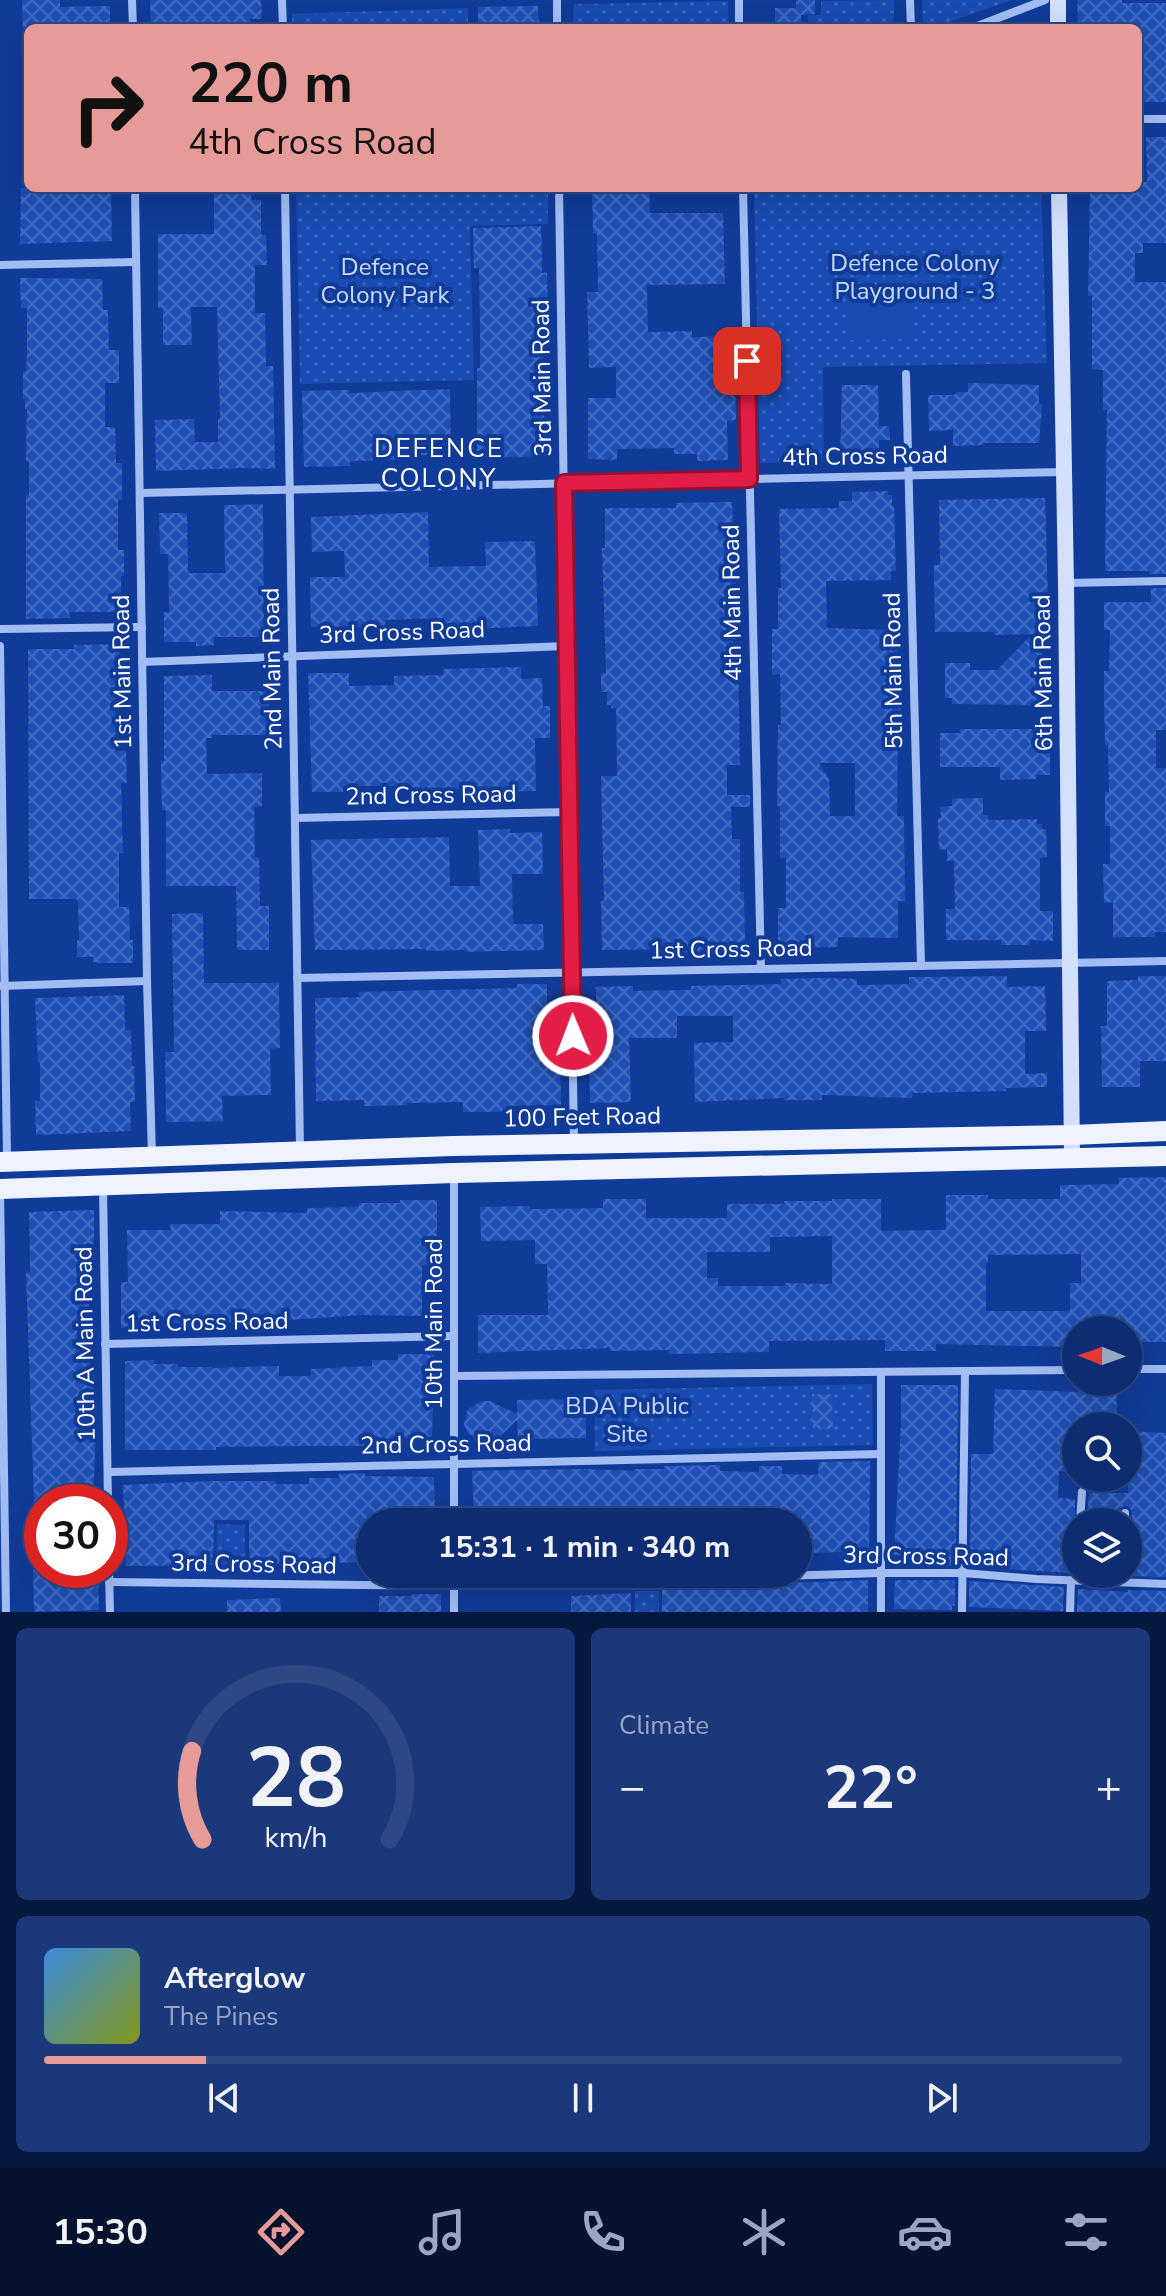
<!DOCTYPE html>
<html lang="en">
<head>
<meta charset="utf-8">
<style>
	:root { --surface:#0d2c72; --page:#1b387a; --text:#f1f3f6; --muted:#9aa7c4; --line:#2d4884; --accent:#e69b98 }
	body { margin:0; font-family:"Nunito Sans",sans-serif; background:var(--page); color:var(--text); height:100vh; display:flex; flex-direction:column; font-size:30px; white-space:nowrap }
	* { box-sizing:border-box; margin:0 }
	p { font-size:26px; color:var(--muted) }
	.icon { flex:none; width:44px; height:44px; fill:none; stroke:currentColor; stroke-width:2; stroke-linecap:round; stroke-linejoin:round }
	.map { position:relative; height:1612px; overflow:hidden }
	.details { display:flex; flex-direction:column; gap:16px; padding:16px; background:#07183f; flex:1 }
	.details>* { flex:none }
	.top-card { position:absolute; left:24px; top:24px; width:1118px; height:168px; border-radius:12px; box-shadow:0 8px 32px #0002,0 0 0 2px var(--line); background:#e69b98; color:#111; overflow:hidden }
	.needle { width:52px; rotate:271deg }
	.tools { position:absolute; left:1062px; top:1316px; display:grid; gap:16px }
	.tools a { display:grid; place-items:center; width:80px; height:80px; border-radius:50%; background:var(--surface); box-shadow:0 8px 32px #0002,0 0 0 2px var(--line); font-size:40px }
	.speed { position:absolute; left:24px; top:1484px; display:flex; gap:16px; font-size:40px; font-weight:700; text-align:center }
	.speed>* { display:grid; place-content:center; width:104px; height:104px; border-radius:50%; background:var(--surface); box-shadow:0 8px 32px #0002,0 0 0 2px var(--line); line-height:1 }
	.speed .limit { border:12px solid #d22; background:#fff; color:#111 }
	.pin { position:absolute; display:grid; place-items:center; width:68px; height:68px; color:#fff; margin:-34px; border-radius:16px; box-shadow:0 4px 12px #0006 }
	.me { position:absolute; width:88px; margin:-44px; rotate:359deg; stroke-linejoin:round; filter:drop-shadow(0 0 6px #0008) }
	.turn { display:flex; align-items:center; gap:28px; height:168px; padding:0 32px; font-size:36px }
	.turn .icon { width:104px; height:104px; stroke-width:2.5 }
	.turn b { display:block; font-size:56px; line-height:68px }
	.big { font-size:60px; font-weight:700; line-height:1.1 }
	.details .tile { flex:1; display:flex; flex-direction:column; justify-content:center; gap:12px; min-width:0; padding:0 28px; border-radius:12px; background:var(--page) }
	.details .dial { align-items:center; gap:0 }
	.dial svg { height:208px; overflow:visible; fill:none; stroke:var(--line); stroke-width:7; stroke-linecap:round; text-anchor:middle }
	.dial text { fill:var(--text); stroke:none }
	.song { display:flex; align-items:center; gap:24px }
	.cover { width:96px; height:96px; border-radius:12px; background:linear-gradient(135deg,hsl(210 70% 55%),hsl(70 70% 35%)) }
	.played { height:8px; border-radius:4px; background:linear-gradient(90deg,var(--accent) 15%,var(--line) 15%) }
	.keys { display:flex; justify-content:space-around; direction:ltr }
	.heat { display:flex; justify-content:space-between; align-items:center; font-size:44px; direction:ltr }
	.details .tiles { flex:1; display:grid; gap:16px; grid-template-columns:1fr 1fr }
	.tile:last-child { grid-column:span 2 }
	.trip { position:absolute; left:356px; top:1508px; width:456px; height:80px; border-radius:40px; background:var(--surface); box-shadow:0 8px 32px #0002,0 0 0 2px var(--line); font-weight:700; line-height:80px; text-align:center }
	.tabs { display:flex; height:128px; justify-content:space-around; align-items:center; background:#05122e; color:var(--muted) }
	.tabs .icon { width:56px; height:56px }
	.tabs .selected { color:var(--accent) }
	.tabs b { font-size:36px; color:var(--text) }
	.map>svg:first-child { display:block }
	.green { fill:url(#green-dots) }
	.pitch { fill:#194bb2 }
	.building { fill:url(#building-cross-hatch); fill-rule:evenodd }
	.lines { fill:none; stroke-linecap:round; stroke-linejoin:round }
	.street { stroke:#a2bdf4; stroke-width:8 }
	.secondary { stroke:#d2dffd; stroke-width:16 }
	.primary { stroke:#eff3ff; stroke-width:20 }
	.route-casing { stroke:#92132f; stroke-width:20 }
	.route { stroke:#e11d48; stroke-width:14 }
	.labels { text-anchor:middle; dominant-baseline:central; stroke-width:8; stroke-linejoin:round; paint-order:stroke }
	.park-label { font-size:24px; fill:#cadbfe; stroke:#113b98 }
	.street-label { font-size:24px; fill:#fff; stroke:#113b98 }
	.neighbourhood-label { font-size:26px; letter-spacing:2px; fill:#fff; stroke:#113b98 }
</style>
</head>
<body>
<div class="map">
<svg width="1166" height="1612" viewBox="0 0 1166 1612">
	<defs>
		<pattern id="green-dots" width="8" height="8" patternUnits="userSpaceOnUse" patternTransform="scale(2)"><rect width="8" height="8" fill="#194bb2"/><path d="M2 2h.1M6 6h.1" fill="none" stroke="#3c66be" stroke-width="1.8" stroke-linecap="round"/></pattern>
		<pattern id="building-cross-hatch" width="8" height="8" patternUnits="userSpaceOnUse" patternTransform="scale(2)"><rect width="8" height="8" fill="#1f50b7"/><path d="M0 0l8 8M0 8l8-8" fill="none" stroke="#416ac2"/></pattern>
	</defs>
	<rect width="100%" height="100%" fill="#113b98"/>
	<g class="green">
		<polygon points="894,0 894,28 808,28 808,15 821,15 821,1"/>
		<polygon points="922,0 1012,0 932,28 923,28"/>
		<polygon points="728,1 729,28 573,28 574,4"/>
		<polygon points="468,8 468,28 292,28 292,14"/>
		<polygon points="296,188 548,188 548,224 470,226 474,380 300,384"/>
		<polygon points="754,188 1041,188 1047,363 823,367 824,462 760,463"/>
		<polygon points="872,1384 873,1445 595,1451 594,1390"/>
		<polygon points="217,1524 245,1525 245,1571 216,1571"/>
		<rect x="635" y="1591" width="24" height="21"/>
	</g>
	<polygon class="pitch" points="913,285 914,339 847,340 846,286"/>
	<g class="building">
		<polygon points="22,0 60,0 60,7 110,6 110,28 23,28"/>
		<polygon points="150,0 261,0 262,19 250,19 250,23 226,24 226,26 151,27"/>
		<polygon points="796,0 815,0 815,14 801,15 801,28 775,28 775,8 796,8"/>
		<polygon points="1077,0 1122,0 1122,3 1166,3 1166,102 1143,102 1142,69 1138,69 1138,28 1130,28 1130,23 1078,24"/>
		<polygon points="538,6 539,28 478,28 478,7"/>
		<polygon points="1146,137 1166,137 1166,243 1143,243 1143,253 1135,253 1135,282 1166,282 1166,574 1150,574 1150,571 1105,571 1107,410 1103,410 1103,370 1092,369 1092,296 1088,296 1090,188 1138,188 1138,182 1147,182"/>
		<polygon points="21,188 111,188 112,241 20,244"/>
		<polygon points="214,188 251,188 251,200 261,200 261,235 266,235 267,265 255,265 255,313 265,313 266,366 273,366 275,469 243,468 156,471 155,420 194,419 195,442 218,442 218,419 220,418 217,307 191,307 192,345 163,345 163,308 158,308 158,234 214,234"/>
		<polygon points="592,188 649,188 650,213 723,213 725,284 647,285 648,332 692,331 692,337 727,336 728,383 735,383 736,420 727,421 728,460 697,461 697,454 674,454 674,448 617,449 617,460 588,459 588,398 616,398 616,367 589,368 587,292 598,292 597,233 593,233"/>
		<polygon points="541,226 542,273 547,272 548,313 542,313 545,456 477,458 477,368 480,368 480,324 479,268 474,268 473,228"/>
		<polygon points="20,278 102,279 103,310 108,310 109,350 119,350 119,383 105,383 105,427 115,427 116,463 122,463 122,500 118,500 118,550 124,550 124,576 121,576 121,612 69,612 70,618 26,619 26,495 29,495 29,461 26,461 27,409 25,409 25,399 23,399 23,371 26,371 27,355 27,308 21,308"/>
		<polygon points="968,383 1039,385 1039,404 1042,404 1039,443 983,443 983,445 953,446 953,430 929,431 928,395 955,395 956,392 968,392"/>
		<polygon points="842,385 878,385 879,426 889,426 890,440 879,440 879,455 840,455"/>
		<polygon points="450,389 451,454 398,456 398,460 350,461 350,466 304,467 302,391 349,390 349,393"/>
		<path d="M888,491V495H892V505H894L896,571H891V580L826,581L827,628L892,630L891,637H898V684H901V712H898L897,816H904L905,901H898V938L838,937V947L778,948V908H786V858H780V806H777L778,725H781L780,674L772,675V629H778V588H781L779,509L839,508V501H852V492ZM819,763H855V816H830L829,779Z"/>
		<polygon points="1045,498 1049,634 994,635 994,632 935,632 934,565 940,565 939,500"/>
		<polygon points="732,502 736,584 732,584 733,651 738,651 740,765 727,765 727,795 750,795 750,807 731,807 732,839 740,839 740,892 744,892 745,943 705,943 705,954 679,955 679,949 602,950 601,901 604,901 601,776 617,776 616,708 611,708 611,705 607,705 607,692 601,692 601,673 606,673 602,548 605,548 605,508 676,508 676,503"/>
		<polygon points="263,504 264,637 214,637 214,645 196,646 196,642 164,642 164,612 169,612 168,554 160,554 159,513 187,513 188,573 225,573 224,505"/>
		<polygon points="428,512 429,567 486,566 485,542 535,541 538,626 444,630 444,618 385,620 385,628 311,627 310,577 345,577 344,551 312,552 311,517"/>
		<polygon points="1151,588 1166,588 1166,730 1156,730 1156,768 1166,768 1166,932 1155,932 1155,937 1113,937 1113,902 1104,903 1103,864 1110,864 1110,826 1105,826 1105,792 1109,792 1108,745 1105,745 1104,704 1104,671 1109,671 1110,630 1104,630 1104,602 1151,602"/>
		<polygon points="1029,637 1042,653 1043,678 1047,683 1045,685 1053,692 1040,705 952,704 952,698 945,698 945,663 970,663 970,670 997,670"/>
		<polygon points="120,644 121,670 117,670 118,699 115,699 116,751 126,751 127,783 121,783 123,853 119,853 119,907 129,907 130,940 133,940 133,963 102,963 93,962 94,957 77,957 77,940 79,940 78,901 76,899 29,899 28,649 74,649 74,645"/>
		<polygon points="521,667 521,679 542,678 543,706 550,706 550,738 535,738 536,791 489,792 489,788 445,789 404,788 404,786 350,786 350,792 312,792 308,673 349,673 349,686 394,685 394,676 443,675 443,669"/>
		<polygon points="212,675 212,691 269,691 269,735 212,735 212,738 206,738 207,774 262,773 262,806 254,807 255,857 259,857 260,906 269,906 269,950 237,950 236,886 166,886 166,810 162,810 161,761 164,761 164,676"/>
		<polygon points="960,729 1050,729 1050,775 1036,775 1036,779 1000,780 1000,767 940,767 940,733 960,733"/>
		<polygon points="983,798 983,815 988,815 988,820 1037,819 1037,824 1042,824 1042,829 1046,829 1047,857 1040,858 1040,911 1053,911 1053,941 1030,940 1030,945 1001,945 1001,940 946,940 946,909 955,909 954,861 947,861 947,849 939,850 938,818 941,818 940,807 952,806 952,799"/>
		<polygon points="510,829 510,833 542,832 543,874 512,874 513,924 543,924 544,950 466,952 466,950 426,951 426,949 315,950 311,840 449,837 450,886 480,886 478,830"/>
		<polygon points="203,913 204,983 279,983 280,1048 270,1049 271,1095 222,1096 223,1121 166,1122 165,1052 174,1052 172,914"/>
		<polygon points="1007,976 1007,987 1045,986 1046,1031 1025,1031 1025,1074 1047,1073 1047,1087 1006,1088 1006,1091 912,1093 912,1098 822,1095 822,1100 784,1100 784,1098 695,1102 694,1043 733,1042 733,1016 677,1016 677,1038 629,1038 631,1102 590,1103 589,1055 597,1054 596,987 633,986 633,991 691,990 691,986 781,984 781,979 818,978 857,979 857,985 909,984 909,977"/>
		<polygon points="1138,976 1166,976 1166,1061 1140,1061 1140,1087 1102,1087 1101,1026 1107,1026 1107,981 1138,980"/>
		<polygon points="517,984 547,984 547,1015 557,1015 557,1048 560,1048 561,1105 506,1106 506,1112 463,1112 463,1102 407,1103 407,1105 364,1106 364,1100 316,1101 315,998 359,997 359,992 517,988"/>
		<polygon points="124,995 125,1030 131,1030 132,1066 134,1066 135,1102 130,1102 131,1131 36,1135 35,1101 40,1101 40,1062 38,1062 35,998"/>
		<path d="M1166,1177V1342H1128V1330H1076V1347L936,1344V1351H885V1340L769,1341V1352L669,1354V1350L610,1351V1348L478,1353V1315H548L547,1264H535V1240L481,1241L480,1207L530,1206V1209L603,1208V1199H646V1218H727V1204H784V1201H832V1199H881V1231L946,1230V1195H988V1199H1060V1185L1119,1184V1178ZM832,1236V1284L785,1283V1286H718V1278H707V1252H770V1237ZM1081,1254V1283H1070V1311H986V1263H988V1255Z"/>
		<polygon points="400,1200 437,1200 437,1265 422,1265 422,1316 362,1315 260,1322 150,1323 150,1328 121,1328 121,1282 128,1282 127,1230 171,1230 170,1224 220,1224 220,1211 307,1213 307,1208 359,1207 359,1203 400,1203"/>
		<polygon points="94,1210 94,1267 90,1267 91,1300 89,1300 90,1365 93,1365 96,1424 93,1502 34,1502 26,1273 30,1272 29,1212"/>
		<polygon points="398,1354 434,1354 432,1437 403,1438 403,1446 310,1446 216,1447 216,1450 125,1450 125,1361 154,1360 154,1364 178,1364 178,1367 212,1367 212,1368 279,1366 279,1376 311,1376 311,1369 372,1366 372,1360 398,1360"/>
		<polygon points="1078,1384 1117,1385 1116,1426 1076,1426 1076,1472 1059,1471 1058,1498 1075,1499 1075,1573 970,1567 971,1454 993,1454 995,1389 1078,1392"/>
		<polygon points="901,1385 958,1385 956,1566 937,1566 937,1556 894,1555 901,1425"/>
		<polygon points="812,1394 832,1394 833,1429 813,1429"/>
		<polygon points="585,1399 586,1438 518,1439 517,1420 496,1440 480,1442 467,1432 464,1424 468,1409 482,1401 490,1401 517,1414 517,1400"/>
		<polygon points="1128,1431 1166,1433 1166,1577 1129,1576 1134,1522 1132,1522 1132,1512 1129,1507 1124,1506 1119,1509 1118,1522 1087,1522 1089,1493 1128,1493"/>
		<polygon points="870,1461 869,1554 848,1554 848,1552 798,1553 798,1522 474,1522 472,1471 584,1469 634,1471 634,1469 664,1469 664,1466 720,1465 720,1471 759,1472 759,1466 782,1466 782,1474 818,1475 819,1462"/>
		<polygon points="365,1473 365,1476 434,1477 435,1515 367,1517 368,1562 249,1565 249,1520 214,1520 213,1565 126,1566 123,1485 213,1481 275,1481 275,1484 309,1484 309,1478 339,1478 339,1474"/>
		<polygon points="33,1570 98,1570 99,1610 34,1612"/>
		<polygon points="868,1580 868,1612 662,1612 662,1587 760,1586 760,1584"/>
		<polygon points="895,1580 955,1580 955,1606 952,1606 952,1610 894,1609"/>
		<polygon points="969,1581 1064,1587 1063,1611 969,1607"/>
		<polygon points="1078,1589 1128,1592 1128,1590 1166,1591 1166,1612 1077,1612"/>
		<polygon points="631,1593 631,1612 571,1612 571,1596"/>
		<polygon points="412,1594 441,1594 441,1612 379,1612 379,1596 412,1596"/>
		<polygon points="280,1598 281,1612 227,1612 227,1600"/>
	</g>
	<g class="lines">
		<g class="street">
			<polyline points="132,0 133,28"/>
			<polyline points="282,0 283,28"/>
			<polyline points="557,0 557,28"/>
			<polyline points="739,0 739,28"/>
			<polyline points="910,0 911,28"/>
			<polyline points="972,28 1045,0"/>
			<polyline points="1138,119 1166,119"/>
			<polyline points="135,188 147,981 152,1155"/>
			<polyline points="285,188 300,1149"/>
			<polyline points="559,188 574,1142"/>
			<polyline points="743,188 761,969"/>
			<polyline points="0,265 136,262"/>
			<polyline points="906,374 921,966"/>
			<polyline points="140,493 1064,472"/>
			<polyline points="1066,583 1166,581"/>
			<polyline points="0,629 142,627"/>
			<polyline points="0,646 7,1161"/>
			<polyline points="142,662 567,646"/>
			<polyline points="295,818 569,812"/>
			<polyline points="297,978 1166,961"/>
			<polyline points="1,986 147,981"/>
			<polyline points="454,1174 454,1522"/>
			<polyline points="103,1186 108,1502"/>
			<polyline points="0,1189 6,1612"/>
			<polyline points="105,1344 454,1336"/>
			<polyline points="1128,1369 1166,1369"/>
			<polyline points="454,1376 1076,1370"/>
			<polyline points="108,1472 881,1454"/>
			<polyline points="1080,1522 1082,1492"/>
			<polyline points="1125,1522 1125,1513"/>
			<polyline points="109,1570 110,1612"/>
			<polyline points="454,1574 454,1612"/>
			<polyline points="109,1582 454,1586 881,1573 963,1573 1036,1579 1166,1584"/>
			<polyline points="881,1612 881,1372"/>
			<polyline points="962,1612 965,1371"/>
			<polyline points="1070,1612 1071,1580"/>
		</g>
		<g class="secondary">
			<polyline points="1058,28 1058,0"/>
			<polyline points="1059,188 1066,583 1072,1158"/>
		</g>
		<g class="primary">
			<polyline points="0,1162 453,1146 1072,1135 1166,1131"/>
			<polyline points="0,1189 454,1173 1166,1156"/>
		</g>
	</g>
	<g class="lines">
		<g class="route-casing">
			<polyline id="route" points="573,1036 564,483 749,479 747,361"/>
		</g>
		<use href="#route" class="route"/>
	</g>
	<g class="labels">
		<g class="park-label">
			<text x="915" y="263">Defence Colony<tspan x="915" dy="28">Playground - 3</tspan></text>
			<text x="385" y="267">Defence<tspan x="385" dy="28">Colony Park</tspan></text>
			<text x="627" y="1406">BDA Public<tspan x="627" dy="28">Site</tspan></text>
		</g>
		<g class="street-label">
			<text transform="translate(542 378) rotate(-91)">3rd Main Road</text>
			<text transform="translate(865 456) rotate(-1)">4th Cross Road</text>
			<text transform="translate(732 603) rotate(-91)">4th Main Road</text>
			<text transform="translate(402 632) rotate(-2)">3rd Cross Road</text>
			<text transform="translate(272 669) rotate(-91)">2nd Main Road</text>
			<text transform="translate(893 671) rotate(-91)">5th Main Road</text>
			<text transform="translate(122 672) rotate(-91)">1st Main Road</text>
			<text transform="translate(1043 673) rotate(-91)">6th Main Road</text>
			<text transform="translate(431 795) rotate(-1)">2nd Cross Road</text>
			<text transform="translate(731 949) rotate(-1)">1st Cross Road</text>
			<text transform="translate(582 1117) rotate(-1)">100 Feet Road</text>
			<text transform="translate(207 1322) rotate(-1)">1st Cross Road</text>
			<text transform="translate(434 1324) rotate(-90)">10th Main Road</text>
			<text transform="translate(85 1344) rotate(-91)">10th A Main Road</text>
			<text transform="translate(446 1444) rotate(-1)">2nd Cross Road</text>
			<text transform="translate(926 1556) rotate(1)">3rd Cross Road</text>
			<text transform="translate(254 1564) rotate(1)">3rd Cross Road</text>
		</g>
		<g class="neighbourhood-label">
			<text x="439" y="448">DEFENCE<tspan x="439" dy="30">COLONY</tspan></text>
		</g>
	</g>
</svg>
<div class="tools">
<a><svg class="needle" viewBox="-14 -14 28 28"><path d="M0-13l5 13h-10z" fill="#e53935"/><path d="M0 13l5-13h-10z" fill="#9aa7c4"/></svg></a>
<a><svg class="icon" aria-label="search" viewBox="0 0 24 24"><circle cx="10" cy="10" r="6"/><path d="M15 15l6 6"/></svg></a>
<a><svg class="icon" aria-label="layers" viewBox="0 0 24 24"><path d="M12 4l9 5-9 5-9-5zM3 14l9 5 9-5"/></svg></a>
</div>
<div class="speed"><div class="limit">30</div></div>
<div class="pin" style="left:747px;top:361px;background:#d93025"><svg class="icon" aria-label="arrive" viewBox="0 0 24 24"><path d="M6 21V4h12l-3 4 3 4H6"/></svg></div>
<svg class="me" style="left:573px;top:1036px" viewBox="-20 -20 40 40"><circle r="17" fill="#e11d48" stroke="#fff" stroke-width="3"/><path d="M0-11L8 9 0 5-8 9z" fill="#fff"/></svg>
<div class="trip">15:31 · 1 min · 340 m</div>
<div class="top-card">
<div class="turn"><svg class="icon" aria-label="right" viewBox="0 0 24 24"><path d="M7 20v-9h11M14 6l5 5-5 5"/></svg><div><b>220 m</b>4th Cross Road</div></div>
</div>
</div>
<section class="details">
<div class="tiles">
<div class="tile dial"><svg viewBox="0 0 100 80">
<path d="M14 69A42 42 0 1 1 86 69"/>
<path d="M14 69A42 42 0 0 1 10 35" stroke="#e69b98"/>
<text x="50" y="56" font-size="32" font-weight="700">28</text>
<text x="50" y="72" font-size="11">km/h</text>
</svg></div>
<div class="tile"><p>Climate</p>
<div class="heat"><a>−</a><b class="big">22°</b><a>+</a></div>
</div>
<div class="tile">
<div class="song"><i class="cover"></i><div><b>Afterglow</b><p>The Pines</p></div></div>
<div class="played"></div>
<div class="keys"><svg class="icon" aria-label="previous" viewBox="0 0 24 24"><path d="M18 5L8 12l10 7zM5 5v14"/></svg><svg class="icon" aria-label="pause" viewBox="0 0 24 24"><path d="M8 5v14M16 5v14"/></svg><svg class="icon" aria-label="next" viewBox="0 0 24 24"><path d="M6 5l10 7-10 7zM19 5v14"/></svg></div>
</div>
</div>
</section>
<nav class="tabs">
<b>15:30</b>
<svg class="icon selected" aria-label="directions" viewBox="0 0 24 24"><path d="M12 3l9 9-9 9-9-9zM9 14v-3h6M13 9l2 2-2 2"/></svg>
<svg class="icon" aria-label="music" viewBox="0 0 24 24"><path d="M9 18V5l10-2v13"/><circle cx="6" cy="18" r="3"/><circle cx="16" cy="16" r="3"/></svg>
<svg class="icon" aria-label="phone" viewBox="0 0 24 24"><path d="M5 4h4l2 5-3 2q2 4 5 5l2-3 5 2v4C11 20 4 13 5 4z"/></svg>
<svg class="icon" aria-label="climate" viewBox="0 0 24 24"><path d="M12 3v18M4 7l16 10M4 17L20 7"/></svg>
<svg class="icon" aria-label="car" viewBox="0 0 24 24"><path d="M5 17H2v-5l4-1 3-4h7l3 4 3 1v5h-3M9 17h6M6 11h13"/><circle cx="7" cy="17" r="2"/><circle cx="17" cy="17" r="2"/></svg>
<svg class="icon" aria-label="filters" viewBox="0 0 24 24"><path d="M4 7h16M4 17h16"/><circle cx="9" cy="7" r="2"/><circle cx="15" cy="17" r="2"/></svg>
</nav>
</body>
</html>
